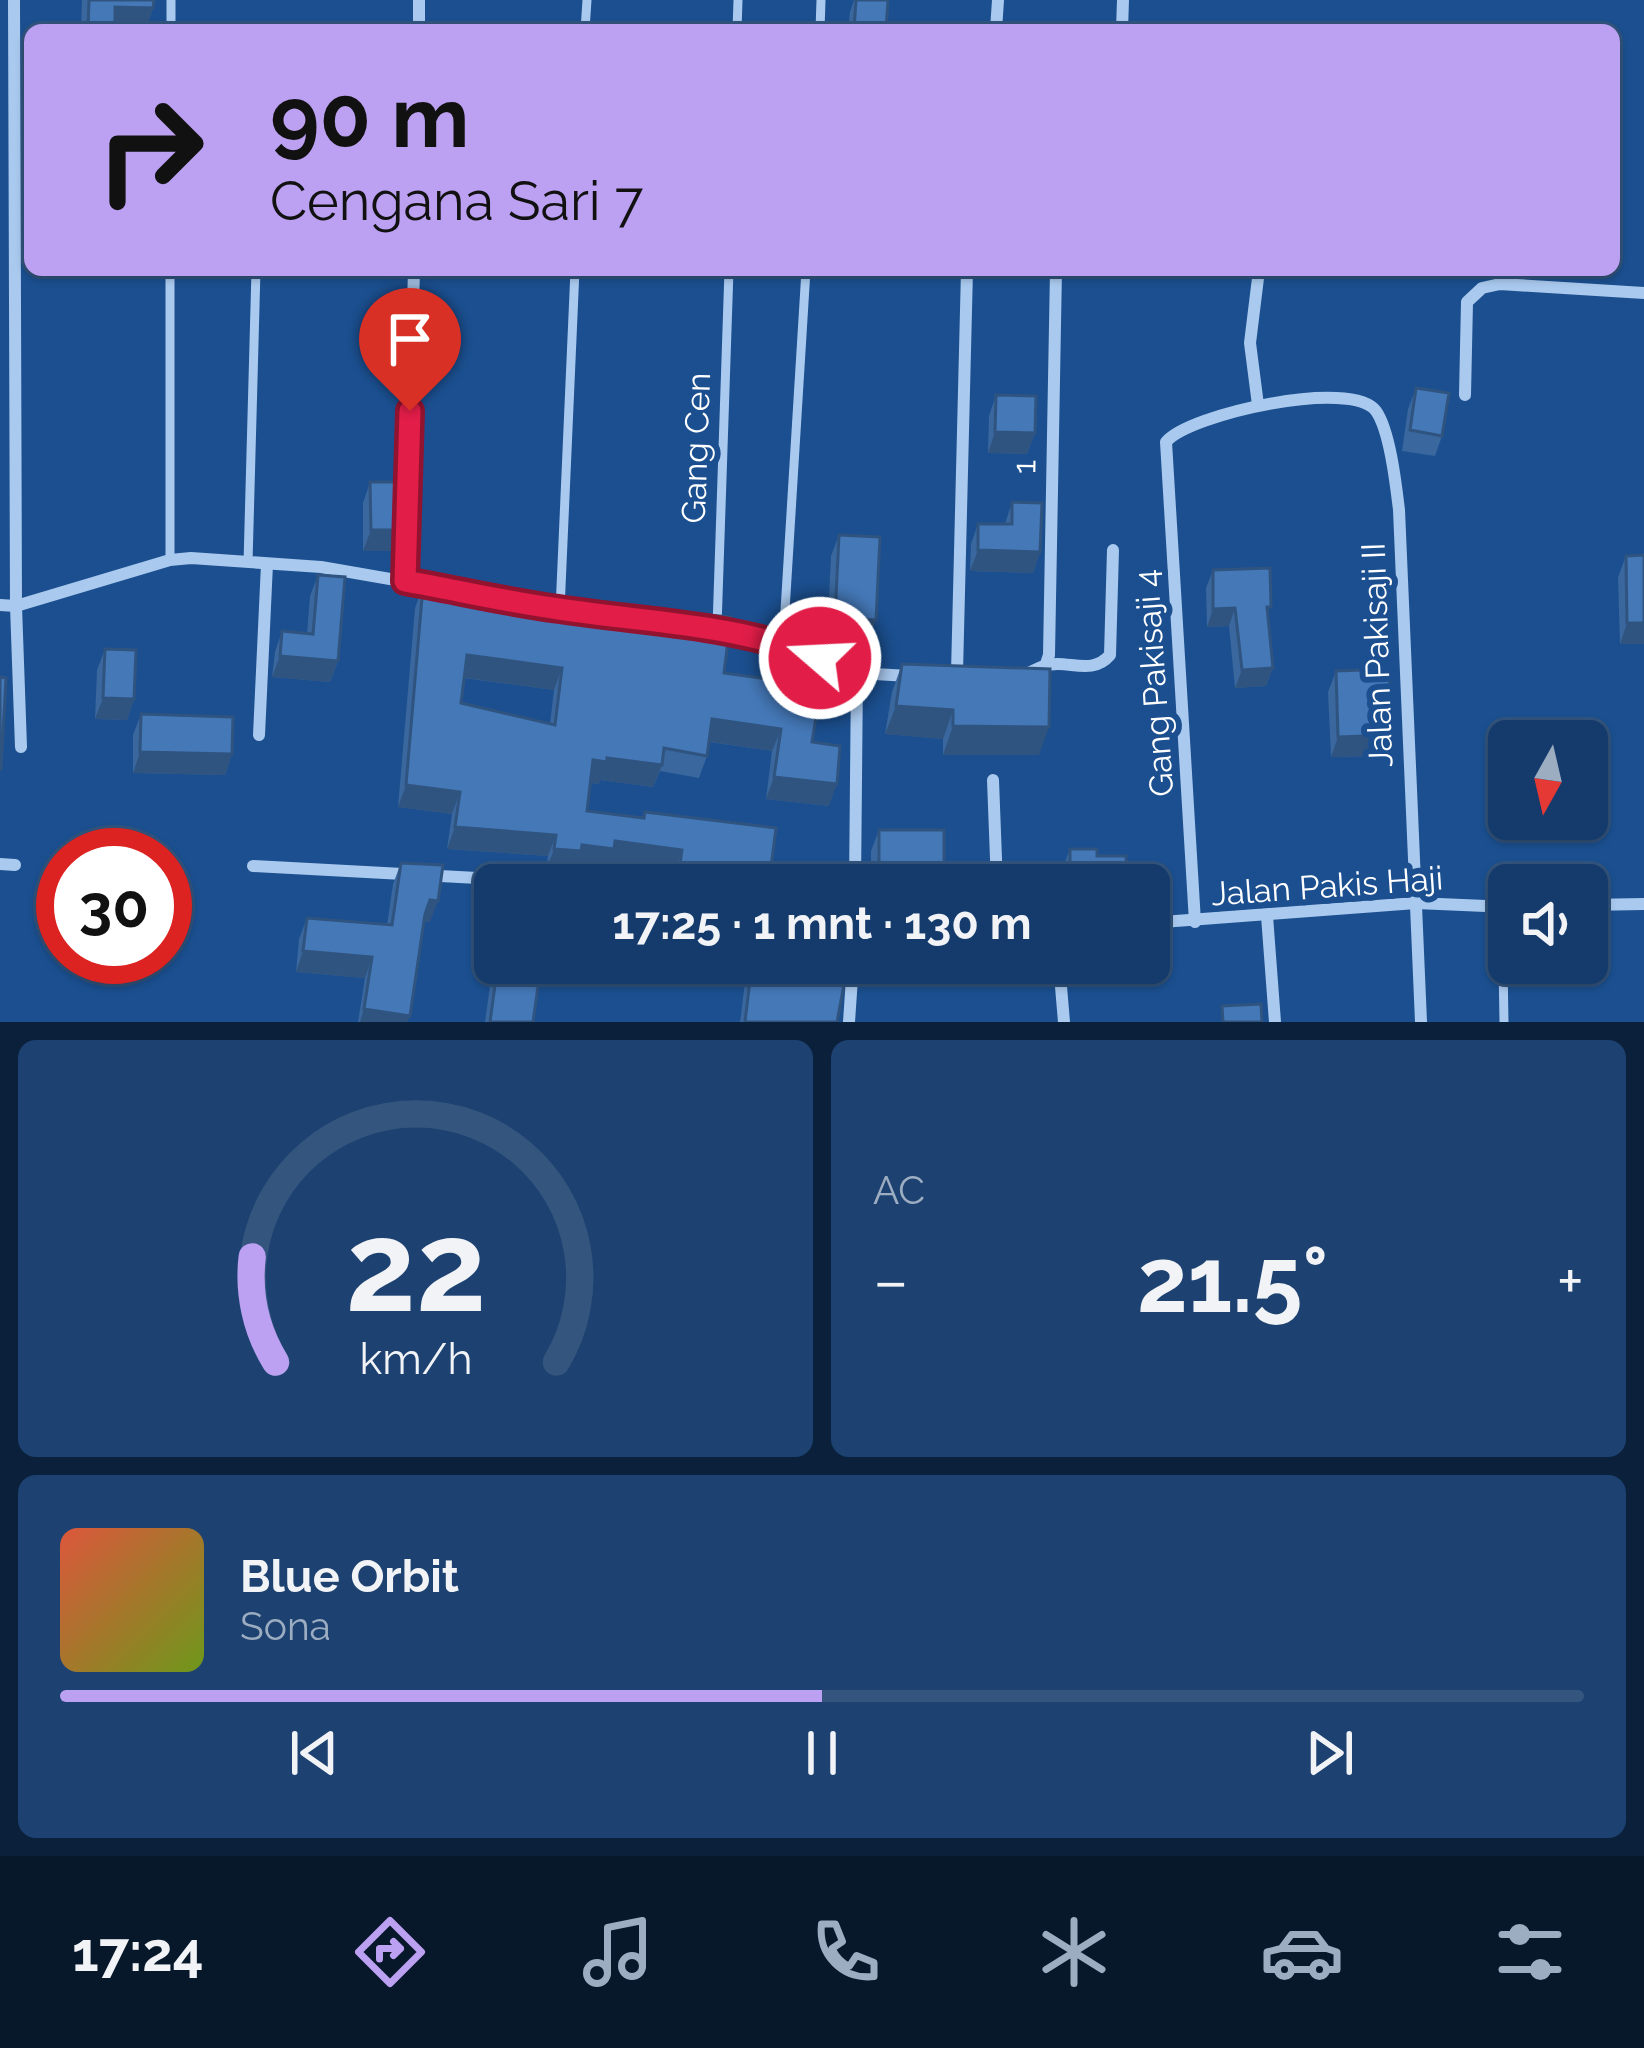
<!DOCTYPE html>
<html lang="id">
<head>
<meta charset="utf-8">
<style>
	:root { --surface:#143b6b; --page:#1d4271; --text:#f1f3f6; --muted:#9dadc1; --line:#33557e; --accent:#bca0f2 }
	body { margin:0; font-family:Raleway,sans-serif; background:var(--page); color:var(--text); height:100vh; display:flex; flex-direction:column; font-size:45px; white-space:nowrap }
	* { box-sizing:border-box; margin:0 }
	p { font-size:39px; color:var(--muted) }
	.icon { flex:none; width:66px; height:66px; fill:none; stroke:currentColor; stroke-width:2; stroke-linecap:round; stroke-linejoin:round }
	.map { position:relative; height:1022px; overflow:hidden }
	.details { display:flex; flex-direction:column; gap:18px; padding:18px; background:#0b203b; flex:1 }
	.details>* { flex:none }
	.top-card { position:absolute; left:24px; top:24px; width:1596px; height:252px; border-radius:18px; box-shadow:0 3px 9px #0004,0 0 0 3px var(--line); background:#bca0f2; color:#111; overflow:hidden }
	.needle { width:78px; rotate:188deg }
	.tools { position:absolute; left:1488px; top:720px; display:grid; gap:24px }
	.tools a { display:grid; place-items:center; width:120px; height:120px; border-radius:18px; background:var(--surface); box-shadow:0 3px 9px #0004,0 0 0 3px var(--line); font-size:60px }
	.speed { position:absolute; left:36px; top:828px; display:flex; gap:24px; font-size:60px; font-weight:700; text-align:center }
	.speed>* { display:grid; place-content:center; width:156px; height:156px; border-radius:50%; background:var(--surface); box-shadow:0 3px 9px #0004,0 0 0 3px var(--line); line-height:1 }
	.speed .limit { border:18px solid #d22; background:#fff; color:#111 }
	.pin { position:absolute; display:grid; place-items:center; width:102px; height:102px; color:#fff; margin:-123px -51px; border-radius:50% 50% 50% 0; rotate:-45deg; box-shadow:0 0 12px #0007 }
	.pin .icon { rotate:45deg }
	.me { position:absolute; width:132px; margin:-66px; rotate:289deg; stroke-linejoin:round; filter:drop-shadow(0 0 9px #0008) }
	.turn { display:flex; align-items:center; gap:42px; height:252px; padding:0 48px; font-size:54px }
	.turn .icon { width:156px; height:156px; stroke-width:2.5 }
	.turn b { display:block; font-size:84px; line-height:102px }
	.big { font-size:90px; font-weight:700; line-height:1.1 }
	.details .tile { flex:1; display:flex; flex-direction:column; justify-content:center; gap:18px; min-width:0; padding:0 42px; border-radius:18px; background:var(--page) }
	.details .dial { align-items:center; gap:0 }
	.dial svg { height:312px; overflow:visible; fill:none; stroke:var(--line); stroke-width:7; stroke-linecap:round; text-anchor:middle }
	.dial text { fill:var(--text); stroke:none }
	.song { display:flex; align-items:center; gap:36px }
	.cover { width:144px; height:144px; border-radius:18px; background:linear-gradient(135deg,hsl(10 70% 55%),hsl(80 70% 35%)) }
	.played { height:12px; border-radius:6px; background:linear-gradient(90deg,var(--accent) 50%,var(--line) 50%) }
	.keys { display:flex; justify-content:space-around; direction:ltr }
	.heat { display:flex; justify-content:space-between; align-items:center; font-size:66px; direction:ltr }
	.details .tiles { flex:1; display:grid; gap:18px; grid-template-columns:1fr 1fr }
	.tile:last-child { grid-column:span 2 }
	.trip { position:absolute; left:474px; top:864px; width:696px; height:120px; border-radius:18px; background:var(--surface); box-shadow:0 3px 9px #0004,0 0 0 3px var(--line); font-weight:700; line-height:120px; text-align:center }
	.menu { display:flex; height:192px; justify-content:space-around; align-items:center; background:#08182b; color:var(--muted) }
	.menu .icon { width:84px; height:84px }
	.menu .on { color:var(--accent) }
	.menu b { font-size:54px; color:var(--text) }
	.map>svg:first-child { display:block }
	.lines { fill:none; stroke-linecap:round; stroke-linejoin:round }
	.service { stroke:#a9c9ee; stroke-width:9 }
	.minor { stroke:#a9c9ee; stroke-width:12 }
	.wall { fill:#3a679d; fill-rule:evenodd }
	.shaded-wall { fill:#305480 }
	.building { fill:#4478b7; stroke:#305480; stroke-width:3; fill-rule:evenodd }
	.route-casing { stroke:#92132f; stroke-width:30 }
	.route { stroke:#e11d48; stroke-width:21 }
	.labels { text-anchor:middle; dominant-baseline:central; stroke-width:12; stroke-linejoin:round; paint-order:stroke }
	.street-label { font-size:33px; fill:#fff; stroke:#1b4f8f }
</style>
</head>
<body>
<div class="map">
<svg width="1644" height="1022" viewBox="0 0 1644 1022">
	<rect width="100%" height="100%" fill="#1b4f8f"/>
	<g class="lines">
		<g class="service">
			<polyline points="171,30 171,0"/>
			<polyline points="585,30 587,0"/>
			<polyline points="737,30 738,0"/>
			<polyline points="820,30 821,0"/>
			<polyline points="170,560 170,270"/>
			<polyline points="248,563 256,270"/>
			<polyline points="560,610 575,270"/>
			<polyline points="717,627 729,270"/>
			<polyline points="783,643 806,270"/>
			<polyline points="1502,907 1504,1022"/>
		</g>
		<g class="minor">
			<polyline points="14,0 16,606 21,747"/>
			<polyline points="419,30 419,0"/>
			<polyline points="996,30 998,0"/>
			<polyline points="1122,30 1123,0"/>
			<polyline points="1465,395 1467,302 1482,288 1500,284 1644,293"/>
			<polyline points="1258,405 1250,343 1259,270"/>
			<polyline points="405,581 414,270"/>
			<polyline points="0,605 16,606 170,560 191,558 321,567 505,599"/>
			<polyline points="715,627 783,643 857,673 909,676"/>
			<polyline points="1046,664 1049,655 1056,270"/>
			<polyline points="957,673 967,270"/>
			<path d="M1025,674C1032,672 1037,668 1044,666C1066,658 1091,677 1110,655L1113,550"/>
			<polyline points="259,735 267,564"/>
			<polyline points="993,780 997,885"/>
			<polyline points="0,864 15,865"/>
			<polyline points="253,866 609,885"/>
			<polyline points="855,885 857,673"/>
			<polyline points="1587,905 1644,904"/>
			<polyline points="1267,916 1275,1022"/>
			<path d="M1195,922L1166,442C1189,414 1352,378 1376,411C1390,431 1396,485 1399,510L1421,1022"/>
			<polyline points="1149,923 1416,903 1509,907"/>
			<polyline points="1059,963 1064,1022"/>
			<polyline points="849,1022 853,963"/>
		</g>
	</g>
	<g class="wall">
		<polygon points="82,0 154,0 153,8 146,29 81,30"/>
		<polygon points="854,0 888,0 886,30 848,30 850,12"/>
		<polygon points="1416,388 1442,436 1435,456 1402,451 1408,409"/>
		<polygon points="996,395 1035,433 1027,454 988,453 989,416"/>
		<polygon points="370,482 400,530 392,551 363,551 363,503"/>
		<polygon points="1012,502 1040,552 1033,573 970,571 971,544 978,524 1005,524"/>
		<polygon points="839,535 868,641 827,639 831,556"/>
		<polygon points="1626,556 1644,644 1620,644 1618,577"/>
		<polygon points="1213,570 1268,618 1273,668 1266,686 1235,688 1229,626 1207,627 1206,588"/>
		<polygon points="318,575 338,661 330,682 272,677 275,652 282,631 307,634 310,596"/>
		<path d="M423,586L492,600L495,593L527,603L642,614L644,609L724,673L770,680L779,649L812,742L829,806L766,799L772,751L709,742L707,756L699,778L660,771L653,787L600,780L599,784L591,783L587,811L643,817L645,812L770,875L827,885H672L674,872L609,864L606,871L575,868L573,873L546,871L548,856L447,849L452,814L398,807L415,608ZM464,678L554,690L550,724L461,703Z"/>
		<polygon points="105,649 134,699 127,720 95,719 97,670"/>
		<polygon points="902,664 1039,755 943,755 943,739 885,734 892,692"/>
		<polygon points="1336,671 1384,756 1331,757 1328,692"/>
		<polygon points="141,714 232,754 225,775 133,773 133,735"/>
		<polygon points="879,830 944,885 871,884 871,851"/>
		<polygon points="1070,849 1097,856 1127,885 1062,885 1062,870"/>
		<polygon points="401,863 430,922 424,921 410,1016 407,1022 358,1022 365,978 296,972 299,939 307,918 387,925 393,884"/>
		<polygon points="497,963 531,963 533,1022 485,1022 491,979"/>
		<polygon points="724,963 848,963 837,1022 740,1022 747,966"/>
	</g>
	<g class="shaded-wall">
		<polygon points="115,7 153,8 146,29 107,28"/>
		<polygon points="995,432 1035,433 1027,454 988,453"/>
		<polygon points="371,530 400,530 392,551 363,551"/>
		<polygon points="978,550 1040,552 1033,573 970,571"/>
		<polygon points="1235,608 1229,626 1207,627 1213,609"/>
		<polygon points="835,618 876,620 868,641 827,639"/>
		<polygon points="1627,623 1644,623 1644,644 1620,644"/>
		<polygon points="467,655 562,668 554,690 459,677"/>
		<polygon points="280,656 338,661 330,682 272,677"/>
		<polygon points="1273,668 1266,686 1235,688 1242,670"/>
		<polygon points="103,698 134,699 127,720 95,719"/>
		<polygon points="896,706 953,710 943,739 885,734"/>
		<polygon points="712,719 781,729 772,751 704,741"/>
		<polygon points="953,726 1049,727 1039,755 943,755"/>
		<polygon points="1392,735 1384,756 1331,757 1338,737"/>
		<polygon points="140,752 232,754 225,775 133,773"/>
		<polygon points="607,758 662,765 653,787 600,780 599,784 585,782 593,760"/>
		<polygon points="774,777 837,784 829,806 766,799"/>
		<polygon points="406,785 460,792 452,814 398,807"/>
		<polygon points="455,827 556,835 548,856 447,849"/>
		<polygon points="615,841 682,850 674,872 609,864 606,871 575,868 573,873 546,871 554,849"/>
		<polygon points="879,863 911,863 903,884 871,884"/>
		<polygon points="430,900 438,901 430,922 422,921"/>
		<polygon points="303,951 372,957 365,978 296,972"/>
		<polygon points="364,1009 410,1016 407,1022 360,1022"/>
	</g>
	<g class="building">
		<polygon points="89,0 154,0 153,8 115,7 115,28 88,28"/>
		<polygon points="856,0 888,0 886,30 854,30"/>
		<polygon points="1416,388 1449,393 1442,436 1410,430"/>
		<polygon points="996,395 1036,396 1035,433 995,432"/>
		<polygon points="370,482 399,482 400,530 371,530"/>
		<polygon points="1012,502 1042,503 1040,552 978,550 978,524 1012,524"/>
		<polygon points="839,535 880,537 876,620 835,618"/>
		<polygon points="1644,555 1644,623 1627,623 1626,556"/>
		<polygon points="1270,568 1271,607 1267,607 1273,668 1242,670 1235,608 1213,609 1213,570"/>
		<polygon points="318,575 345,577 338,661 280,656 282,631 313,634"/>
		<path d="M423,586L494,600L495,593L527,597V603L644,614V609L731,617L724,673L774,680L779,649L826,656L812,742L840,746L837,784L774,777L781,729L712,719L707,756L664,748L662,765L607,758V762L593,760L587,811L644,818L645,812L776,828L770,875L827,883V885H677L682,850L615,841L614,849L582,845L581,851L554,849L556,835L455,827L460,792L406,785ZM467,655L562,668L555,725L461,703Z"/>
		<polygon points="105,649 136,650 134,699 103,698"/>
		<polygon points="902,664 1050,669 1049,727 953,726 953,710 896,706"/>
		<polygon points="1389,669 1392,735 1338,737 1336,671"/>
		<polygon points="0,677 6,678 1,769 0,769"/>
		<polygon points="141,714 233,717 232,754 140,752"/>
		<polygon points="879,830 944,830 944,885 911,885 911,863 879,863"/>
		<polygon points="1070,849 1097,849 1097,856 1126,856 1127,885 1070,885"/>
		<polygon points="401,863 443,865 438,901 430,900 425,914 410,1016 364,1009 372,957 303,951 307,918 392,925"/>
		<polygon points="498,963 541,965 533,1022 490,1022"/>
		<polygon points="752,963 848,963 837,1022 745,1022"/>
		<polygon points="1261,1004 1262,1022 1223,1022 1222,1006"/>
	</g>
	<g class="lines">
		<g class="route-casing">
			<path id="route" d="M410,411L405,581C456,590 507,602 559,609C650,623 732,623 820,658"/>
		</g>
		<use href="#route" class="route"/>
	</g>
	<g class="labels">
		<g class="street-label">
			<text transform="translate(696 448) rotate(-88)">Gang Cen</text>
			<text transform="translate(1024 467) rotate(-89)">1</text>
			<text transform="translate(1377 655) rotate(-92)">Jalan Pakisaji II</text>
			<text transform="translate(1154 683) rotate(-94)">Gang Pakisaji 4</text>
			<text transform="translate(1327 886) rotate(-4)">Jalan Pakis Haji</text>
		</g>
	</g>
</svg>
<div class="tools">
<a><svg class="needle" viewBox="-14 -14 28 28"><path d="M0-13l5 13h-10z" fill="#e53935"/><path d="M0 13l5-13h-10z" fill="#9dadc1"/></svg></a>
<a><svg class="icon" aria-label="sound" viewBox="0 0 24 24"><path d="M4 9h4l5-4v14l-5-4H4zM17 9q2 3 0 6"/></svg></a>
</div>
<div class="speed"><div class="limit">30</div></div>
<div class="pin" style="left:410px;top:411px;background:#d93025"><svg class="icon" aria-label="arrive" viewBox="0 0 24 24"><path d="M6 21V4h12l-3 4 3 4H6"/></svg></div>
<svg class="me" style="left:820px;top:658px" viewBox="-20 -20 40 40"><circle r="17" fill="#e11d48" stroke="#fff" stroke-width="3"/><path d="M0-11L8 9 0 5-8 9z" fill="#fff"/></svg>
<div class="trip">17:25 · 1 mnt · 130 m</div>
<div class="top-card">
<div class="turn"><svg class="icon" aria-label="right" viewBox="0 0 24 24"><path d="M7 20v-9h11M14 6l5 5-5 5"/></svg><div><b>90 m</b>Cengana Sari 7</div></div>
</div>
</div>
<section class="details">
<div class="tiles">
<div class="tile dial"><svg viewBox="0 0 100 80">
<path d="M14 69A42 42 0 1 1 86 69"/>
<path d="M14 69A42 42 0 0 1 8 42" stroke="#bca0f2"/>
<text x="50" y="56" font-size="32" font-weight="700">22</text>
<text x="50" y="72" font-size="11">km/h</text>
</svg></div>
<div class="tile"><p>AC</p>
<div class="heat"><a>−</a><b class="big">21.5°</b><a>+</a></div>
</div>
<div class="tile">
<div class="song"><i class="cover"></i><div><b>Blue Orbit</b><p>Sona</p></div></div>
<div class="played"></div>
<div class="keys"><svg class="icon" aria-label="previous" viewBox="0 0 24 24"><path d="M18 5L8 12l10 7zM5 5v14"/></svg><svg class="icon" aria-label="pause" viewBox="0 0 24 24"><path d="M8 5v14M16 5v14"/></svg><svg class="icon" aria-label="next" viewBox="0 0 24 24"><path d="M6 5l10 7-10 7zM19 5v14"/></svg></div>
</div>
</div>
</section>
<nav class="menu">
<b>17:24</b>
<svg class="icon on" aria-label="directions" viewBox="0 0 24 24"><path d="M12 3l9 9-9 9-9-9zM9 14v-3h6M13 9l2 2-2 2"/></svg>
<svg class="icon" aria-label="music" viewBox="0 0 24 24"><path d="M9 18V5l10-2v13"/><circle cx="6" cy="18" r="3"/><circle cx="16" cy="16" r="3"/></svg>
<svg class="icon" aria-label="phone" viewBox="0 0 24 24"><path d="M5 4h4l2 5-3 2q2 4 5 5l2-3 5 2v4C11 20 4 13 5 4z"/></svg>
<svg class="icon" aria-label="climate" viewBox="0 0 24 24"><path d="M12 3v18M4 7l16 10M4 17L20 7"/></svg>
<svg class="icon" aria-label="car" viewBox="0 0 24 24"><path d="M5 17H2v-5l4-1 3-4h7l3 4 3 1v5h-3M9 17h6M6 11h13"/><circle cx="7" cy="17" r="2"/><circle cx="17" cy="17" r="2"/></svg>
<svg class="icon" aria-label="filters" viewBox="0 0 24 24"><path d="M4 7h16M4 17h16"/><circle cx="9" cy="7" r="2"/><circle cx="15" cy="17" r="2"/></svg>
</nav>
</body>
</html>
